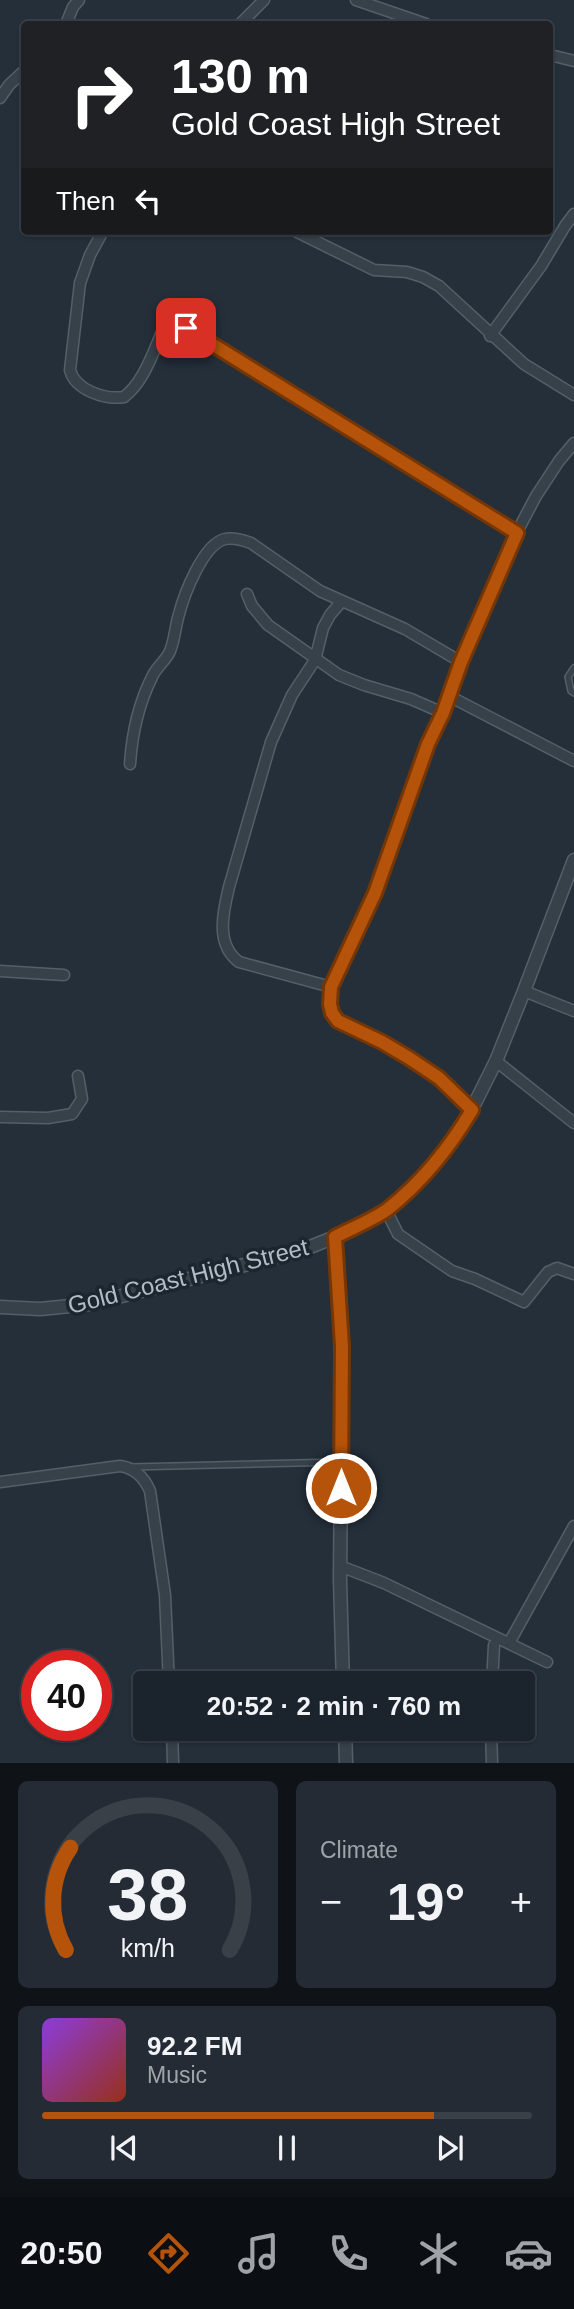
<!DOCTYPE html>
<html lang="en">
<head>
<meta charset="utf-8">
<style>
	:root { --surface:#1b232c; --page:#242b34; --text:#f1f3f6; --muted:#a0a4a9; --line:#394048; --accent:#b45309 }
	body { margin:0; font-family:Helvetica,sans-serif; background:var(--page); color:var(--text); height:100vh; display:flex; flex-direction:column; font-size:26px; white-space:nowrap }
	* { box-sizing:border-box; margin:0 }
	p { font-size:23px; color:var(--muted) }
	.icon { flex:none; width:38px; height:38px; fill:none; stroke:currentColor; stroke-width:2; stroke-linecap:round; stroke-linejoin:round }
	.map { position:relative; height:1763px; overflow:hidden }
	.sheet { display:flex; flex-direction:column; gap:18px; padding:18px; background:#0f1318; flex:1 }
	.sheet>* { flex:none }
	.hud { position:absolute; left:21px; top:21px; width:532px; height:214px; border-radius:7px; box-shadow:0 2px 5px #0004,0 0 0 2px var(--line); background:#202124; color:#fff; overflow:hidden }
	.speed { position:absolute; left:21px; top:1650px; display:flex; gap:14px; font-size:35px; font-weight:700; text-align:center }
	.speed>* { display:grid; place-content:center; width:91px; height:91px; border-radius:50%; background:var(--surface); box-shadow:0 2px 5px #0004,0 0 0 2px var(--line); line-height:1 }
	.speed .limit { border:10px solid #d22; background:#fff; color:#111 }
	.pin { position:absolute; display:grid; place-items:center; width:60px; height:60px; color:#fff; margin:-30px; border-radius:14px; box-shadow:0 4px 10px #0006 }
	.me { position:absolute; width:77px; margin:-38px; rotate:0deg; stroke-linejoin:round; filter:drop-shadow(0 0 5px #0008) }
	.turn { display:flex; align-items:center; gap:24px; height:147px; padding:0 35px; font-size:32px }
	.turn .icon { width:91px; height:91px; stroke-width:2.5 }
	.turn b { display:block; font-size:49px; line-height:60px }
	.then { display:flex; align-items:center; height:66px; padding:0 35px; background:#0003; gap:14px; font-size:26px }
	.big { font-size:52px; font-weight:700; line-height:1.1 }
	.sheet .widget { flex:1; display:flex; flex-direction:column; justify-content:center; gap:10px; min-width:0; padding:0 24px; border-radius:10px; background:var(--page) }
	.sheet .dial { align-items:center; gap:0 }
	.dial svg { height:182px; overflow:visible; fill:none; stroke:var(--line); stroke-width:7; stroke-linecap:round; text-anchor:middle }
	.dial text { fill:var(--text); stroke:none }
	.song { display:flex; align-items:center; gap:21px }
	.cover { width:84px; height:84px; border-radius:10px; background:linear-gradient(135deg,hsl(270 70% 55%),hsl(10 70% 35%)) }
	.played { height:7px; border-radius:4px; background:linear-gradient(90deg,var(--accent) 80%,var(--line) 80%) }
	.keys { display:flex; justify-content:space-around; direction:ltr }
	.heat { display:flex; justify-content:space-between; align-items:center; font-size:38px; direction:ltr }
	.sheet .tiles { flex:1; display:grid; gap:18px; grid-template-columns:1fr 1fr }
	.widget:last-child { grid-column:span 2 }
	.trip { position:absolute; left:133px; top:1671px; width:402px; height:70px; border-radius:7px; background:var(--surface); box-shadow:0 2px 5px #0004,0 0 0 2px var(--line); font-weight:700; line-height:70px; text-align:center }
	.menu { display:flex; height:112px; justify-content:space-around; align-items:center; background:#0b0e12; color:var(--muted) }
	.menu .icon { width:49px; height:49px }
	.menu .selected { color:var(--accent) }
	.menu b { font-size:32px; color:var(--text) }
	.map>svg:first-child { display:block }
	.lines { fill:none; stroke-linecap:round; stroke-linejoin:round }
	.service-casing { stroke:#555f68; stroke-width:8 }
	.minor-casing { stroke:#555f68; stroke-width:13 }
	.tertiary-casing { stroke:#555f68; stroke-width:15 }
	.service { stroke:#37414a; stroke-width:5 }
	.minor { stroke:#37414a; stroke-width:10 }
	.tertiary { stroke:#37414a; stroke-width:12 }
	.route-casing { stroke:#753606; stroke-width:18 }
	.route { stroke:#b45309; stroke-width:12 }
	.labels { text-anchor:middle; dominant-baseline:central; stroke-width:7; stroke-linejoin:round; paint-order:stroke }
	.street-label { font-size:24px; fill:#b2bcc6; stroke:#1c262f }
</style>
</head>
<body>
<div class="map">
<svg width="574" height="1763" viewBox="0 0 574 1763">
	<rect width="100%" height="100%" fill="#242f3a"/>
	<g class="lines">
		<g class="service-casing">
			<g id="service">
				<polyline points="574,668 568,677 571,691 574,693"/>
				<polyline points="131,1467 341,1462"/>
			</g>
		</g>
		<g class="minor-casing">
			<g id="minor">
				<polyline points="356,0 426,24"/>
				<polyline points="66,24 73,7 79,0"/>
				<polyline points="240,24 264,0"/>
				<polyline points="550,55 574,61"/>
				<polyline points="0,98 9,85 24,71"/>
				<path d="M103,231L90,255L80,283L70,370C75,390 105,400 124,397C144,382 153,352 163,330L186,328L517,532"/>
				<polyline points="295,231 374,270 407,272 423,277 439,286 524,364 574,395"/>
				<polyline points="490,336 541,266 565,226 574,214"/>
				<polyline points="247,594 252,606 268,625 339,675 364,685 411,699 443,713"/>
				<polyline points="449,696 574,761"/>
				<path d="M130,764C132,733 138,705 152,677C156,667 166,661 170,651C175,639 175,627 179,614C184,595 203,544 225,539C233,537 243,540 251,543L320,591L405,629L461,662"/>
				<polyline points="0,971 64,975"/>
				<path d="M331,987L239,962C215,944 223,912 229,887L271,742L292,695L315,660L323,628L330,615L341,602"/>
				<polyline points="524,991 574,1011"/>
				<polyline points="496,1061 574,1123"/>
				<polyline points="472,1109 439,1078 409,1058 382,1042 338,1021 332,1013 330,1005 331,987 375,893 428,744 443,713 461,662 517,532 536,496 559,461 574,443"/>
				<polyline points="0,1117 48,1118 72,1114 82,1099 78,1076"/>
				<polyline points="386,1210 398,1234 452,1271 475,1279 524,1302 548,1272 557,1268 574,1274"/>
				<path d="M0,1482L120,1466C135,1468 144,1477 150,1491L165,1595L169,1684"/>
				<polyline points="340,1566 384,1583 547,1662"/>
				<polyline points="509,1643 574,1526"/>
				<polyline points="492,1684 494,1645"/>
				<polyline points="172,1729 173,1763"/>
				<polyline points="491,1729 492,1763"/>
			</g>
		</g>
		<g class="tertiary-casing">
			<g id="tertiary">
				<polyline points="335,1237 342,1346 340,1580 343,1684"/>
				<polyline points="0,1307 40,1309 90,1304 300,1251 335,1237 386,1210 418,1181 441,1156 472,1109 496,1061 524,991 574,860"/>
				<polyline points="345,1729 346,1763"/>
			</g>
		</g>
		<use href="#service" class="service"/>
		<use href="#minor" class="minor"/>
		<use href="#tertiary" class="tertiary"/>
	</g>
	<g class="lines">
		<g class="route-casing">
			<path id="route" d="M186,328L517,533L461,662L443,713L428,744L375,893L331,987L330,1004L332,1013L338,1021L382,1042L409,1058L439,1078L472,1110C450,1147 422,1182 388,1209C373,1220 352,1228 335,1237L342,1346L341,1488"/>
		</g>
		<use href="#route" class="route"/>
	</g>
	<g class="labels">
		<g class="street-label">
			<text transform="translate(188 1276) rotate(-14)">Gold Coast High Street</text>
		</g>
	</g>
</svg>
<div class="speed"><div class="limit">40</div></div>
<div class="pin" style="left:186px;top:328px;background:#d93025"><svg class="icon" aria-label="arrive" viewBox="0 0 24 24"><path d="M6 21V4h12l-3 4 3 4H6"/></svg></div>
<svg class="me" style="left:341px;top:1488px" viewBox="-20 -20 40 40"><circle r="17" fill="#b45309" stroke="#fff" stroke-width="3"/><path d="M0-11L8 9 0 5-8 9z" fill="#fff"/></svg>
<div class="trip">20:52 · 2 min · 760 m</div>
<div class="hud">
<div class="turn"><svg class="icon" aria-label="right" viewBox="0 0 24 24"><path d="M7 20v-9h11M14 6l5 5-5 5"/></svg><div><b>130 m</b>Gold Coast High Street</div></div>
<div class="then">Then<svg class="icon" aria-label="left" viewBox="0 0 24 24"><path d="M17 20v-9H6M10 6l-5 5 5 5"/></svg></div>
</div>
</div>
<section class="sheet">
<div class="tiles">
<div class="widget dial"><svg viewBox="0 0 100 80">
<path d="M14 69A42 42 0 1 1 86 69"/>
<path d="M14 69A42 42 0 0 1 16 24" stroke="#b45309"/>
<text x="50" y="56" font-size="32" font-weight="700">38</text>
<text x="50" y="72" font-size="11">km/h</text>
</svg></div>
<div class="widget"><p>Climate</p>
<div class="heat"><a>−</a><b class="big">19°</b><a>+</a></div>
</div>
<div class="widget">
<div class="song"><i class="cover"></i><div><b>92.2 FM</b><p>Music</p></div></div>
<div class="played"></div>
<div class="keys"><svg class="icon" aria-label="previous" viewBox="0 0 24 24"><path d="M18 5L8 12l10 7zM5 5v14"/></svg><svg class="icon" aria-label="pause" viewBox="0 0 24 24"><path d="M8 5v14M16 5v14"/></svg><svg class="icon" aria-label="next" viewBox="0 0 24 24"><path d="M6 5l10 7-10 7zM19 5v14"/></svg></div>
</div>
</div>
</section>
<nav class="menu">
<b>20:50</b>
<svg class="icon selected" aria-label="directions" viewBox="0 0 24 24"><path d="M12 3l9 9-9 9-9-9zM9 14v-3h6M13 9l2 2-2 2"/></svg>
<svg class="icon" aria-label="music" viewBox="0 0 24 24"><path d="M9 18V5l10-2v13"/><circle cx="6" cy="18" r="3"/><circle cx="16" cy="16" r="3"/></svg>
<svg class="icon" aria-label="phone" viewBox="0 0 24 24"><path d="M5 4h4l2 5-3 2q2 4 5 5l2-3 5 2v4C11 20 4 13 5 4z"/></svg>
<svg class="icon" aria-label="climate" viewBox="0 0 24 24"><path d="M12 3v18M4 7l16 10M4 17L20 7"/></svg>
<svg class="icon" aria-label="car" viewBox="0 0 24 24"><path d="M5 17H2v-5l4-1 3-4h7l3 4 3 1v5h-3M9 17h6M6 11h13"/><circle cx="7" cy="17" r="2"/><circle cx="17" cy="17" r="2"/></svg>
</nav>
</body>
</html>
